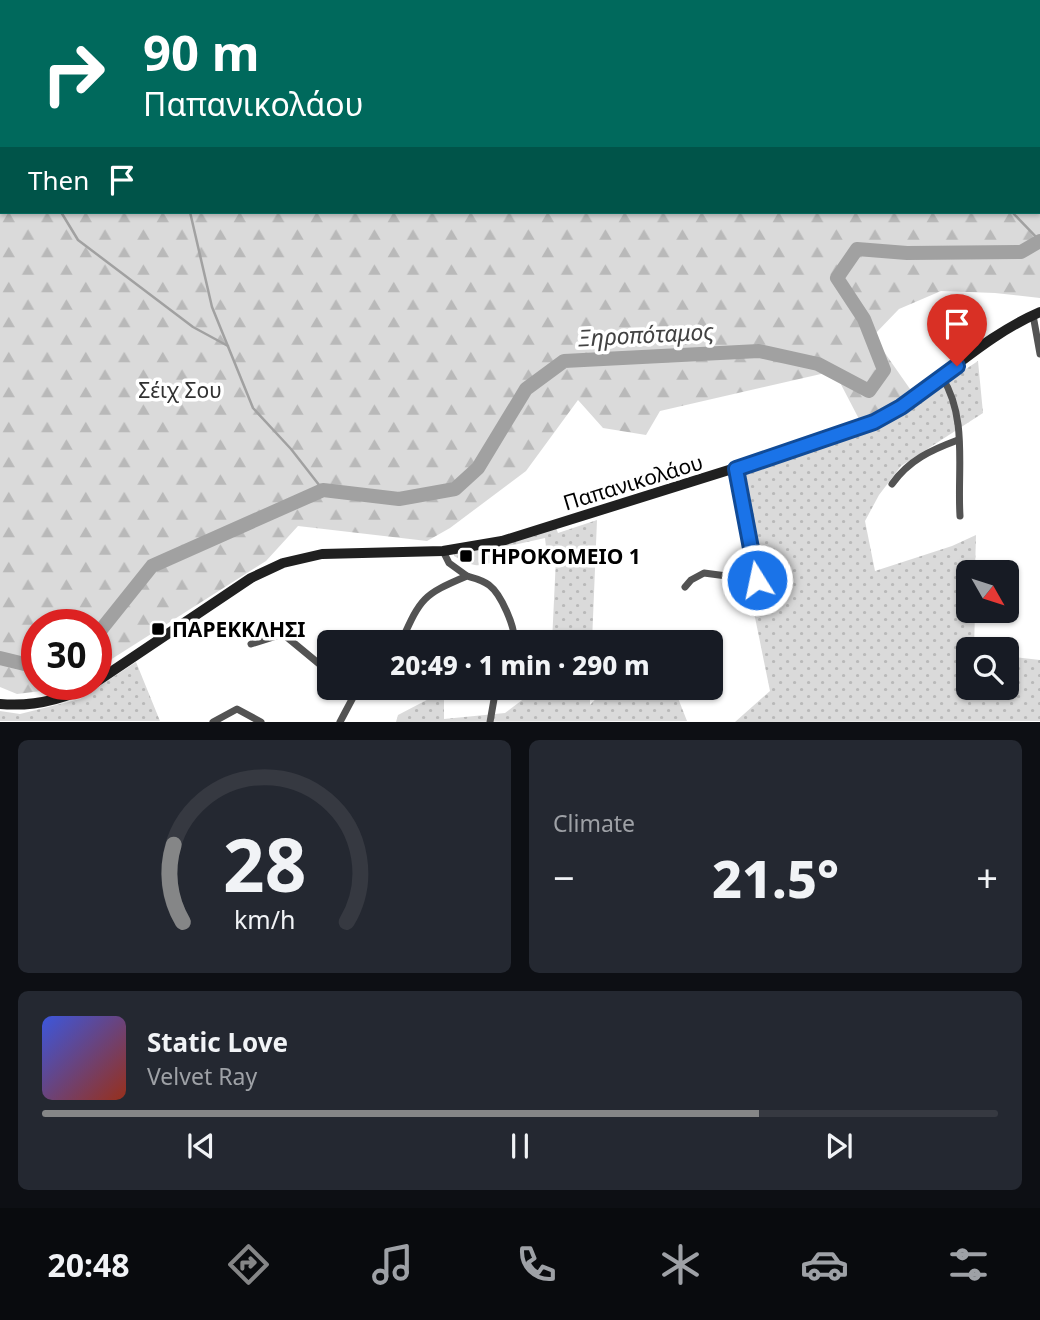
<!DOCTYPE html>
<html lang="en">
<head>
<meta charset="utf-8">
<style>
	:root { --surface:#171b24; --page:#242831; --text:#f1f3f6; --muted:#9ea1a6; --line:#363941; --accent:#858687 }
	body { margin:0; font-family:"Noto Sans",sans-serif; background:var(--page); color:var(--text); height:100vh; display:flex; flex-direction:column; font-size:26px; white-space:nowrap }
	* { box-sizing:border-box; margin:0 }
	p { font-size:23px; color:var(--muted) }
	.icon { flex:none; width:38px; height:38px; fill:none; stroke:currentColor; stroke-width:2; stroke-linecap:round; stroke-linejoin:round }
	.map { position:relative; height:722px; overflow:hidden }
	.drawer { display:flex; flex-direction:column; gap:18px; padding:18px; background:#0d0f14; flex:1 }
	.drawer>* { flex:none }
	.banner { position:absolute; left:0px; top:0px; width:1041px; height:214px; box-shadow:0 2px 5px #0004; background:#00695c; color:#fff; overflow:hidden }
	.needle { width:46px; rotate:129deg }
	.fabs { position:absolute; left:956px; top:560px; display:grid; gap:14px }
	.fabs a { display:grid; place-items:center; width:63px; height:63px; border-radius:10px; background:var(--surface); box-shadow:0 2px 5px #0004; font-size:35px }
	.speed { position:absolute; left:21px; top:609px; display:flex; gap:14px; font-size:35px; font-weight:700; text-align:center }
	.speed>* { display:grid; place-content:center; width:91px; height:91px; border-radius:50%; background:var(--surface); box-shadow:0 2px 5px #0004; line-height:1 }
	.speed .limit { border:10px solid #d22; background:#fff; color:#111 }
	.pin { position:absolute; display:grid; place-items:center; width:60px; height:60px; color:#fff; margin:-72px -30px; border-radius:50% 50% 50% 0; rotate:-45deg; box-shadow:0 0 7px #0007 }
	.pin .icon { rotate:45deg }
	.me { position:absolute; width:77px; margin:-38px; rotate:350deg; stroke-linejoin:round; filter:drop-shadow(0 0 5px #0008) }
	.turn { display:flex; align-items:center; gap:24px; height:147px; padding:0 28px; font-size:32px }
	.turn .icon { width:91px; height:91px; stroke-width:2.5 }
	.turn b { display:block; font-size:49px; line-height:60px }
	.then { display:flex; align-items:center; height:66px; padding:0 28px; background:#0003; gap:14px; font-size:26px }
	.big { font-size:52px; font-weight:800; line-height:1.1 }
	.drawer .card { flex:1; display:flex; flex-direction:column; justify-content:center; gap:10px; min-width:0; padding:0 24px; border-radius:10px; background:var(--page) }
	.drawer .dial { align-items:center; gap:0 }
	.dial svg { height:182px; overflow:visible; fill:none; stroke:var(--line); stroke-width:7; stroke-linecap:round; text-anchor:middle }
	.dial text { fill:var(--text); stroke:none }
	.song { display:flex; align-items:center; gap:21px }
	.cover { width:84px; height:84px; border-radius:10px; background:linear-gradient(135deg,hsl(230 70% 55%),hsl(10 70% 35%)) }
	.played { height:7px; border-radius:4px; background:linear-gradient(90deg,var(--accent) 75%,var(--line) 75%) }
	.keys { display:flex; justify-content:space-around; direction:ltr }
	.heat { display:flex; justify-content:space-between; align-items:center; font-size:38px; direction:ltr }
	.drawer .tiles { flex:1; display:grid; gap:18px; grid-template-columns:1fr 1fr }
	.card:last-child { grid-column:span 2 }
	.trip { position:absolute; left:317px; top:630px; width:406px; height:70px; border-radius:10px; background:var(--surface); box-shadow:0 2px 5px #0004; font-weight:800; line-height:70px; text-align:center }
	.tabs { display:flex; height:112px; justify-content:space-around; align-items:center; background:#090b0e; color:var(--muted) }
	.tabs .icon { width:49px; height:49px }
	.tabs .current { color:var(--accent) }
	.tabs b { font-size:32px; color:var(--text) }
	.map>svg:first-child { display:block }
	.grass { fill:url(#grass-dots) }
	.forest { fill:url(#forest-firs); fill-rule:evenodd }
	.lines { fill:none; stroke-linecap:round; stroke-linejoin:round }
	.stream { stroke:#a1a1a1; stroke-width:2.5 }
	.river { stroke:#a1a1a1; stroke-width:14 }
	.street { stroke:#535353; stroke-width:7 }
	.secondary { stroke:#202020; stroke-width:10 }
	.route-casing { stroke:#114b97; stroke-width:18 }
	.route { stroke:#1a73e8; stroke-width:12 }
	.poi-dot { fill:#000; stroke:#fff; stroke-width:2.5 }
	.labels { text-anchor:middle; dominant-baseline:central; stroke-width:7; stroke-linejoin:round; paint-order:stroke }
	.park-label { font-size:21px; fill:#313131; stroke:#fff }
	.street-label { font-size:21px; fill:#000; stroke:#fff }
	.poi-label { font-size:21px; font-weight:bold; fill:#000; stroke:#fff; text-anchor:start }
	.water-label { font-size:23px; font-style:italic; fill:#424242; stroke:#fff }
</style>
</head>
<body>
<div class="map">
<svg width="1040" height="722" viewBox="0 0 1040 722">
	<defs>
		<pattern id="grass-dots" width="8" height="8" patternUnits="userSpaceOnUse" patternTransform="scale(1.75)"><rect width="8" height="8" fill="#dadada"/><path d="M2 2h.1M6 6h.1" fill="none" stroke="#b9b9b9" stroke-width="1.8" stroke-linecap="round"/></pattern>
		<pattern id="forest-firs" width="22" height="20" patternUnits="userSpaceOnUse" patternTransform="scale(1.75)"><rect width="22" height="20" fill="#dadada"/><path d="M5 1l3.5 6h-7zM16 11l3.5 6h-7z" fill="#b9b9b9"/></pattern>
	</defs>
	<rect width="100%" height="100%" fill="#fff"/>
	<g class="grass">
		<polygon points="978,361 983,413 901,466 879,495 865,521 875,571 952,546 976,535 975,572 968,572 968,611 975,611 974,649 968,649 968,688 1006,688 1006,656 1040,660 1040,721 735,722 770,691 749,588 764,572 741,470 875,429"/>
		<path d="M597,520L592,642H552L556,558L552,548L546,547L545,538L509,546L511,553C484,565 481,572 454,556V553L556,528L558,533Z"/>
		<polygon points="136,662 160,721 0,721 0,711 20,714 80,699"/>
		<polygon points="538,688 590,688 590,705 606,688 674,688 687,721 396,722 398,715 444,691 444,719 505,713"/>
	</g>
	<path class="forest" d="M0,0H1040V298L995,293L941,291L899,309L873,336L910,389L888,407L859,419L834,371L660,411L646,435L603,428L578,400L526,471L450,528L427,541L298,526L266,561L96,669V625H37V684H67L57,689L17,694L0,687ZM2,2H1040V212H2Z"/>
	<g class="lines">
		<g class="stream">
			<polyline points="102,0 103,2"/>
			<polyline points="881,0 882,2"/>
			<polyline points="0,67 2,70"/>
			<polyline points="61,212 78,240 193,327 228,346"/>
			<polyline points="190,212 212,307 253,408 291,449 323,490"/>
			<polyline points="1012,212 1040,241"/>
		</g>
		<g class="river">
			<polyline points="96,636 152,566 323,490 399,499 455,489 478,468 526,389 564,361 759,351 818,364 869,391 884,370 864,319 837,278 857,249 907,253 1021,252 1040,241"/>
			<polyline points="0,658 37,667"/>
		</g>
		<g class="street">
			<polyline points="1033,315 1040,354"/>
			<path d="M942,377C968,418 957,470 960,516"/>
			<path d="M892,484C909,460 931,450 958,440"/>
			<path d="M467,576C474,578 483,580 489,585C501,594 516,628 514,642"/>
			<polyline points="685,587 691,580 704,573 757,580 736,469"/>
			<path d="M401,642C421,598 422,595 467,576L449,563L443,551"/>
			<polyline points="251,644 283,634 329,672"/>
			<polyline points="213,722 237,709 261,722"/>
			<polyline points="340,722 358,688"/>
			<polyline points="490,722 496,688"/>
		</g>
		<g class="secondary">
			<path d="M96,682L251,578L283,563L322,554L443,551L502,541L844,434C920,407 968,343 1040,312"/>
			<path d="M0,704C34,707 63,700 93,684"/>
		</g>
	</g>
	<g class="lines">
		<g class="route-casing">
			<polyline id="route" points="757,580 736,469 874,422 901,407 957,366"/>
		</g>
		<use href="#route" class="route"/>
	</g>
	<g class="poi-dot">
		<rect x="459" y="549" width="14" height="14" rx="3.5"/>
		<rect x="151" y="622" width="14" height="14" rx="3.5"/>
	</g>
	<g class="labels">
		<g class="park-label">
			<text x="180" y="390">Σέιχ Σου</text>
		</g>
		<g class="street-label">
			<text transform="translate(633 482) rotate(-17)">Παπανικολάου</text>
		</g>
		<g class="poi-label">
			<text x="480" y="556">ΓΗΡΟΚΟΜΕΙΟ 1</text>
			<text x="172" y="629">ΠΑΡΕΚΚΛΗΣΙ</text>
		</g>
		<g class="water-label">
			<text transform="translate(646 334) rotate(-3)">Ξηροπόταμος</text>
		</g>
	</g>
</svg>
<div class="fabs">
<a><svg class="needle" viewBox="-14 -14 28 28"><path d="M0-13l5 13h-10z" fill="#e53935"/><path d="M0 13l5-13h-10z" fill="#9ea1a6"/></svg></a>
<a><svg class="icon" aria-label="search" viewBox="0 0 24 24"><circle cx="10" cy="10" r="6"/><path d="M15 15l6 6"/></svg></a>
</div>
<div class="speed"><div class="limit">30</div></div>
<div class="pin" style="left:957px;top:366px;background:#d93025"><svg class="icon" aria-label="arrive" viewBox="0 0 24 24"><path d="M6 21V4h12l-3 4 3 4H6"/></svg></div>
<svg class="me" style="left:757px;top:580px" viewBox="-20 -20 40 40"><circle r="17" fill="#1a73e8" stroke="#fff" stroke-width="3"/><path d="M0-11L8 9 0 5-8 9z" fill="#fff"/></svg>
<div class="trip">20:49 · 1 min · 290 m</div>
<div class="banner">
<div class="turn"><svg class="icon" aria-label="right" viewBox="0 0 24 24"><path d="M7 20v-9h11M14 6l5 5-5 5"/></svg><div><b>90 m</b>Παπανικολάου</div></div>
<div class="then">Then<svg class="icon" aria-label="arrive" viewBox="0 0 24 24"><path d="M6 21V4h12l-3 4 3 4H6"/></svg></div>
</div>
</div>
<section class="drawer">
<div class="tiles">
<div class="card dial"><svg viewBox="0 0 100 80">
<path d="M14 69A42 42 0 1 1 86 69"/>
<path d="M14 69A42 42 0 0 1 10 35" stroke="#858687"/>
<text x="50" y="56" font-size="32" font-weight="700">28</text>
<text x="50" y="72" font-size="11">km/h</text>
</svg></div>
<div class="card"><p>Climate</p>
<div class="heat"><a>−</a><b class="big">21.5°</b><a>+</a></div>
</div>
<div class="card">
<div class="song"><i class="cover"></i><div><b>Static Love</b><p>Velvet Ray</p></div></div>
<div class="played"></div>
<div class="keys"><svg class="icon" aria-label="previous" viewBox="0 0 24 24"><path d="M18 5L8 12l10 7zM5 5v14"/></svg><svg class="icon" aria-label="pause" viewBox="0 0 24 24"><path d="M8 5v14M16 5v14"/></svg><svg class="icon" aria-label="next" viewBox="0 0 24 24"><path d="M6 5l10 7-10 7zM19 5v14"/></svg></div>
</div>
</div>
</section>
<nav class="tabs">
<b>20:48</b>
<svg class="icon current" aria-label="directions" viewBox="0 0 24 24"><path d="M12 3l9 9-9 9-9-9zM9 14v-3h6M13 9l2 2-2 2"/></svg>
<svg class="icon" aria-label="music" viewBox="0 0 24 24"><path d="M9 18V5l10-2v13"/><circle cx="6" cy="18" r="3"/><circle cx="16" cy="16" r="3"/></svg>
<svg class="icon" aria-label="phone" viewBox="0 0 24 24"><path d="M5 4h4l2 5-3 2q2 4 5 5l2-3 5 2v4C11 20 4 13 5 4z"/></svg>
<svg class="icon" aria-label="climate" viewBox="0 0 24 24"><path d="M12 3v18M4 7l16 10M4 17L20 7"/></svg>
<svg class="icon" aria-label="car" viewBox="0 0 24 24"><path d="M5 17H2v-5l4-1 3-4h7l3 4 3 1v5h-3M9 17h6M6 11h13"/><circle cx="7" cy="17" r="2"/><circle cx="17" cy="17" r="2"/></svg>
<svg class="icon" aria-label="filters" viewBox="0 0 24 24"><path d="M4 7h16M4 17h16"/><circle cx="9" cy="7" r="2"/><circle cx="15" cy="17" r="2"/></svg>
</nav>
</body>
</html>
